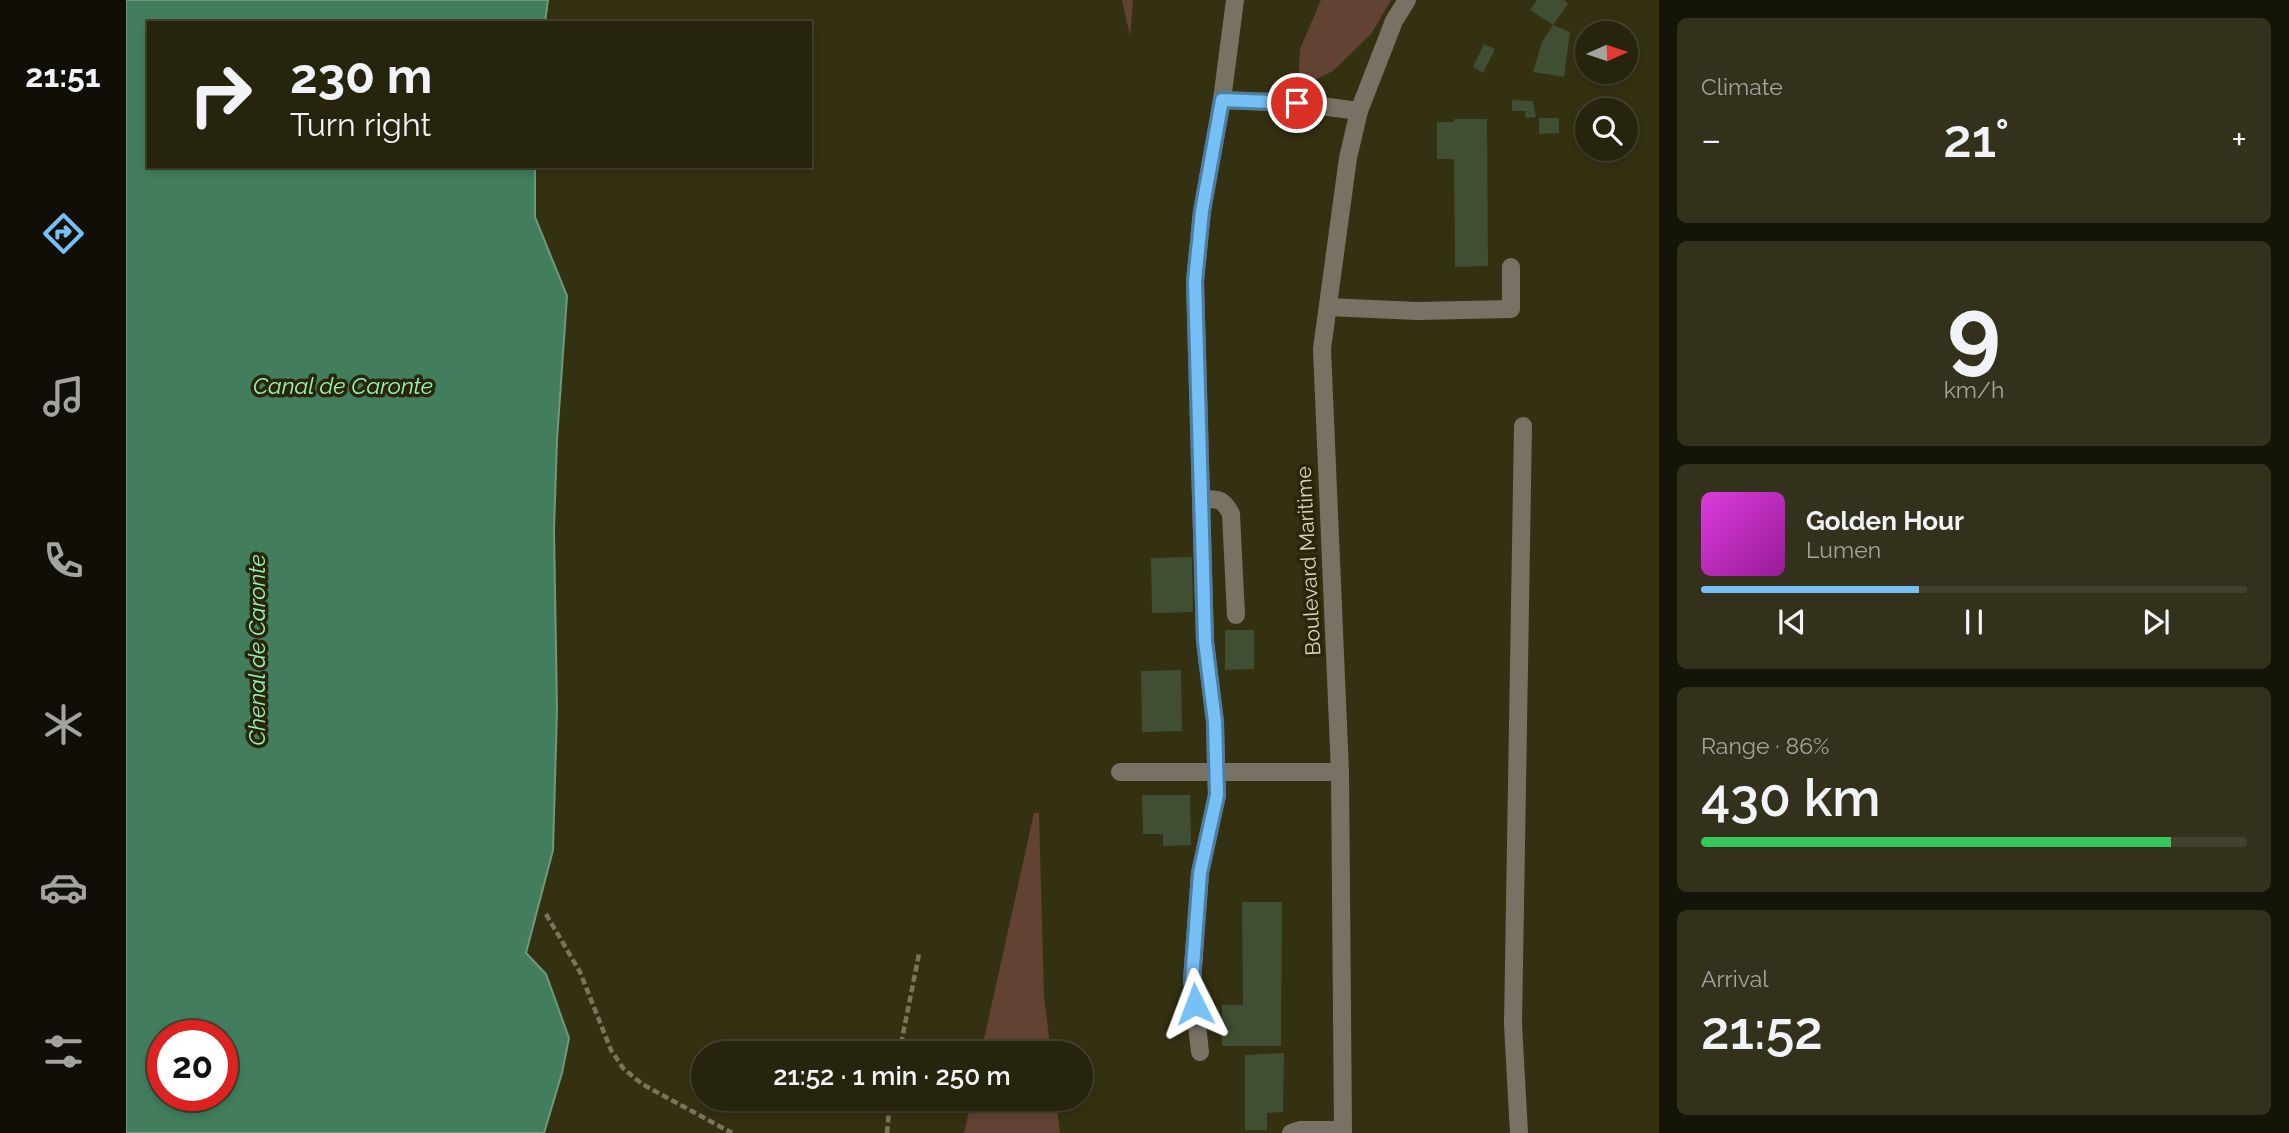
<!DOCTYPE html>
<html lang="en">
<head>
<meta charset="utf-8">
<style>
	:root { --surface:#27240e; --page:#33301c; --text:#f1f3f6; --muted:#a4a49e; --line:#43412e; --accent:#76c0f6 }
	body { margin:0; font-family:Raleway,sans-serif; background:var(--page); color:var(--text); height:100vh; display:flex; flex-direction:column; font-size:26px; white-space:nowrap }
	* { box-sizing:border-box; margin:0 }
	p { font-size:23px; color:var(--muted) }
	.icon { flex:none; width:38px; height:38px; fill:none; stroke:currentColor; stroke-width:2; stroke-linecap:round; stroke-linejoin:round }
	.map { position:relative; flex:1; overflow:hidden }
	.side { display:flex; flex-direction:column; gap:18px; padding:18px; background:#151408; width:630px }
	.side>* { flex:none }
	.banner { position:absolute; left:21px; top:21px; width:665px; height:147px; border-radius:0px; box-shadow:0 4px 10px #0003,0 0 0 2px var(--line); background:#27240e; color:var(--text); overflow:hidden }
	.needle { width:46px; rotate:87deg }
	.controls { position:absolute; left:1449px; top:21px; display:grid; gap:14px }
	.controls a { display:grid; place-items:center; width:63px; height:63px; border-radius:50%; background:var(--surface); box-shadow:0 4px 10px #0003,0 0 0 2px var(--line); font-size:35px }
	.speed { position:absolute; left:21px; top:1020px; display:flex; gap:14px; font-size:35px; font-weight:700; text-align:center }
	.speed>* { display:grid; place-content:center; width:91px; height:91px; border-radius:50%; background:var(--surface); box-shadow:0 4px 10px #0003,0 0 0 2px var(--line); line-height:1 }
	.speed .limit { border:10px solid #d22; background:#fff; color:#111 }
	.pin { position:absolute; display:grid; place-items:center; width:60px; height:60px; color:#fff; margin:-30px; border:4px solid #fff; border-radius:50%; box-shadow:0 2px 7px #0007 }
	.me { position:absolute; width:77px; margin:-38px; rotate:357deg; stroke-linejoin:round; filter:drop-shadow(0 0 5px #0008) }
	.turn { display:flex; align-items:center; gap:24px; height:147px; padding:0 28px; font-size:32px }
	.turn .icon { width:91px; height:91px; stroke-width:2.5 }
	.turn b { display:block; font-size:49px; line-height:60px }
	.big { font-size:52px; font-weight:600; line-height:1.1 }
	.side .tile { flex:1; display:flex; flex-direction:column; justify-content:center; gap:10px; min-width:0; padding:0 24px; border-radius:10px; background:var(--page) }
	.side .dial { align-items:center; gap:0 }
	.dial b { font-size:91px; line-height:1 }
	.song { display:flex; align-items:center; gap:21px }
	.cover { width:84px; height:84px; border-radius:10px; background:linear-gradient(135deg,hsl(300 70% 55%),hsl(300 70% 35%)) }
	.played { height:7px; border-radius:4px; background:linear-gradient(90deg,var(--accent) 40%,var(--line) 40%) }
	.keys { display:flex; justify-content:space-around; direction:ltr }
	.heat { display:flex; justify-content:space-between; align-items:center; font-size:38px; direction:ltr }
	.charge { height:10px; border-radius:5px; background:linear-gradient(90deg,#34c759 86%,var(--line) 0) }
	.trip { position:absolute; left:565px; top:1041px; width:402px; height:70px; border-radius:35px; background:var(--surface); box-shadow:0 4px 10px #0003,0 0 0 2px var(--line); font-weight:600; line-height:70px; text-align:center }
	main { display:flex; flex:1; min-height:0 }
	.tabs { display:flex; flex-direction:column; width:126px; justify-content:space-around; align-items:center; background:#100e06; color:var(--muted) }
	.tabs .icon { width:49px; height:49px }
	.tabs .on { color:var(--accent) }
	.tabs b { font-size:32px; color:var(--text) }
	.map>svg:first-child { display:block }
	.green { fill:#624233 }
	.water { fill:#427e5d; stroke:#6f987c; stroke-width:2; fill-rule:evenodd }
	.building { fill:#404e33 }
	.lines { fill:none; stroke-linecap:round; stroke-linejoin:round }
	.path { stroke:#79755d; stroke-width:4.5; stroke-dasharray:7 3.5; stroke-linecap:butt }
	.minor { stroke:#7a7165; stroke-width:18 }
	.route-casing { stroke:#4d7da0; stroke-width:18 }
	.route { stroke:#76c0f6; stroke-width:12 }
	.labels { text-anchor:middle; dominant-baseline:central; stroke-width:7; stroke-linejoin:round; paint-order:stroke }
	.street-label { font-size:21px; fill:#d8d6c5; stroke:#2a2608 }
	.water-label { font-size:23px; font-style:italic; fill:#99f3c0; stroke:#2a2608 }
</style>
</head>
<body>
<main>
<nav class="tabs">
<b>21:51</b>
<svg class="icon on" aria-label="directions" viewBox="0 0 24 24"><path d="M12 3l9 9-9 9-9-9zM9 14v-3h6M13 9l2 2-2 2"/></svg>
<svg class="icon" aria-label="music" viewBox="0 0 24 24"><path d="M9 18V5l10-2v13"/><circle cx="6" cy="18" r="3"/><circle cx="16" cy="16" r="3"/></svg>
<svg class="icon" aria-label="phone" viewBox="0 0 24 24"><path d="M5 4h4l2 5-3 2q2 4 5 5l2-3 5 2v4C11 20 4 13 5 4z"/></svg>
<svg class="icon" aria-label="climate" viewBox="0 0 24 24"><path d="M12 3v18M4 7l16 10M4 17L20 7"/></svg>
<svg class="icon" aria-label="car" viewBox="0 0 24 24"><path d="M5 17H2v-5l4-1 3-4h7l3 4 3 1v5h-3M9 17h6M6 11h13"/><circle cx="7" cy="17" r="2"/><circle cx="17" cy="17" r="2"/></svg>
<svg class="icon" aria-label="filters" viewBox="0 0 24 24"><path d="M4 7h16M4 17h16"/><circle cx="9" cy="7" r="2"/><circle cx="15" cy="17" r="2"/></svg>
</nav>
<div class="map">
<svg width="1533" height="1133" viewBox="0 0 1533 1133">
	<rect width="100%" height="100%" fill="#343012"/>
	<g class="green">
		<polygon points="996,0 1007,0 1004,36"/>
		<polygon points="1195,0 1265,0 1245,34 1207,71 1172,88 1174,49"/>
		<polygon points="908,813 913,813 918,996 925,1053 855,1053"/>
		<polygon points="846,1099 930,1099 934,1133 838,1133"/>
	</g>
	<path class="water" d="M0,0H422L419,23H23V166H409V217L441,296L431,440L428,530L431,710L427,850L400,953L420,974L443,1038L436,1073L418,1133H0ZM37,1036H96V1096H37Z"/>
	<g class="building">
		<polygon points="1411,0 1438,0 1442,4 1427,25 1404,10"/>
		<polygon points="1427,25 1444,32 1438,77 1407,72 1416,42"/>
		<polygon points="1358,44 1369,49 1357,73 1347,67"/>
		<polygon points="1386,100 1407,101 1410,117 1399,118 1400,111 1386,111"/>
		<polygon points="1413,118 1433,118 1433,133 1413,134"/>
		<polygon points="1328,119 1361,119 1362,266 1329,267 1328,159 1311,159 1311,122 1328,122"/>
		<polygon points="1066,557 1067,612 1026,613 1025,558"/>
		<polygon points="1099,630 1128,630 1128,669 1099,670"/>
		<polygon points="1055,670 1056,731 1016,732 1015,671"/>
		<polygon points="1016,795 1064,795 1065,845 1037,846 1037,834 1017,834"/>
		<polygon points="1116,902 1156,902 1155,1046 1096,1046 1096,1005 1117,1005"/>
		<polygon points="1158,1053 1157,1112 1141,1113 1141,1130 1119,1130 1119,1055"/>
	</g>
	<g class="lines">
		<g class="path">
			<polyline points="420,914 454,972 485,1050 497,1068 516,1084 606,1133"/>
			<polyline points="773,1054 793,954"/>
			<polyline points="761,1133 764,1099"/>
		</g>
		<g class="minor">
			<polyline points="1109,0 1096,100 1171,103 1233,111"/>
			<path d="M1096,100L1076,211L1069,281L1075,499C1092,499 1097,498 1105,514L1110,615"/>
			<polyline points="1202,307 1291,311 1385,309 1385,267"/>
			<polyline points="1075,499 1079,641 1089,722 1090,772 1214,772"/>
			<polyline points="994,772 1090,772 1091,795 1074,873 1066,980 1074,1052"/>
			<polyline points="1165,1133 1174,1130 1217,1130"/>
			<polyline points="1217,1133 1214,772 1196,349 1222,158 1233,111 1268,21 1281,0"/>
			<polyline points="1393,1133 1387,1024 1397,426"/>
		</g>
	</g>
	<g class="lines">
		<g class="route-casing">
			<polyline id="route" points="1069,1004 1066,980 1074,873 1091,795 1089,722 1079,641 1069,281 1076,211 1096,100 1171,103"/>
		</g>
		<use href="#route" class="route"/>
	</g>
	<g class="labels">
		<g class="street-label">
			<text transform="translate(1182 561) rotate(-93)">Boulevard Maritime</text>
		</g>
		<g class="water-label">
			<text x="217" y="385">Canal de Caronte</text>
			<text transform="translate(130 650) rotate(-90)">Chenal de Caronte</text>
		</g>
	</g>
</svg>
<div class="controls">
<a><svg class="needle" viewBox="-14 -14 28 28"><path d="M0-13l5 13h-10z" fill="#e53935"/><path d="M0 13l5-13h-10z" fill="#a4a49e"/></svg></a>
<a><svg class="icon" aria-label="search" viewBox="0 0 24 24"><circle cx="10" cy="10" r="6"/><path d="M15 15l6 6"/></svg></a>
</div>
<div class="speed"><div class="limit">20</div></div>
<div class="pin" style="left:1171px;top:103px;background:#d93025"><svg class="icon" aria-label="arrive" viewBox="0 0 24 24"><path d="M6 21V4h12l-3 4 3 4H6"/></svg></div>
<svg class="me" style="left:1069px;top:1004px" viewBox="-20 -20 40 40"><path d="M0-17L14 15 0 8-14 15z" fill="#76c0f6" stroke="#fff" stroke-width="4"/></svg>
<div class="trip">21:52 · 1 min · 250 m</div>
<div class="banner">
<div class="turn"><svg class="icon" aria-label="right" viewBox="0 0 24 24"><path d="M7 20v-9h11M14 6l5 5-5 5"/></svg><div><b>230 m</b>Turn right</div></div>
</div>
</div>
<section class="side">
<div class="tile"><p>Climate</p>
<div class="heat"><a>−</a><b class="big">21°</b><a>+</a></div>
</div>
<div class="tile dial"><b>9</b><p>km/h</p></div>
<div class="tile">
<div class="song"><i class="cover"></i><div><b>Golden Hour</b><p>Lumen</p></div></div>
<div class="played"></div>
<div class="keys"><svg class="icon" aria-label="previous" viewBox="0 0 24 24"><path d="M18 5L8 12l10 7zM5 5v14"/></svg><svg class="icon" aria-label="pause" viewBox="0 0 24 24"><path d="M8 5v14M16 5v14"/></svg><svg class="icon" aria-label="next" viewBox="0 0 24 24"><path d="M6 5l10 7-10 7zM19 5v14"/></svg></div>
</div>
<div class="tile"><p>Range · 86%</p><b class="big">430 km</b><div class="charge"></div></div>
<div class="tile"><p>Arrival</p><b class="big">21:52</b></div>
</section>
</main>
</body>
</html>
